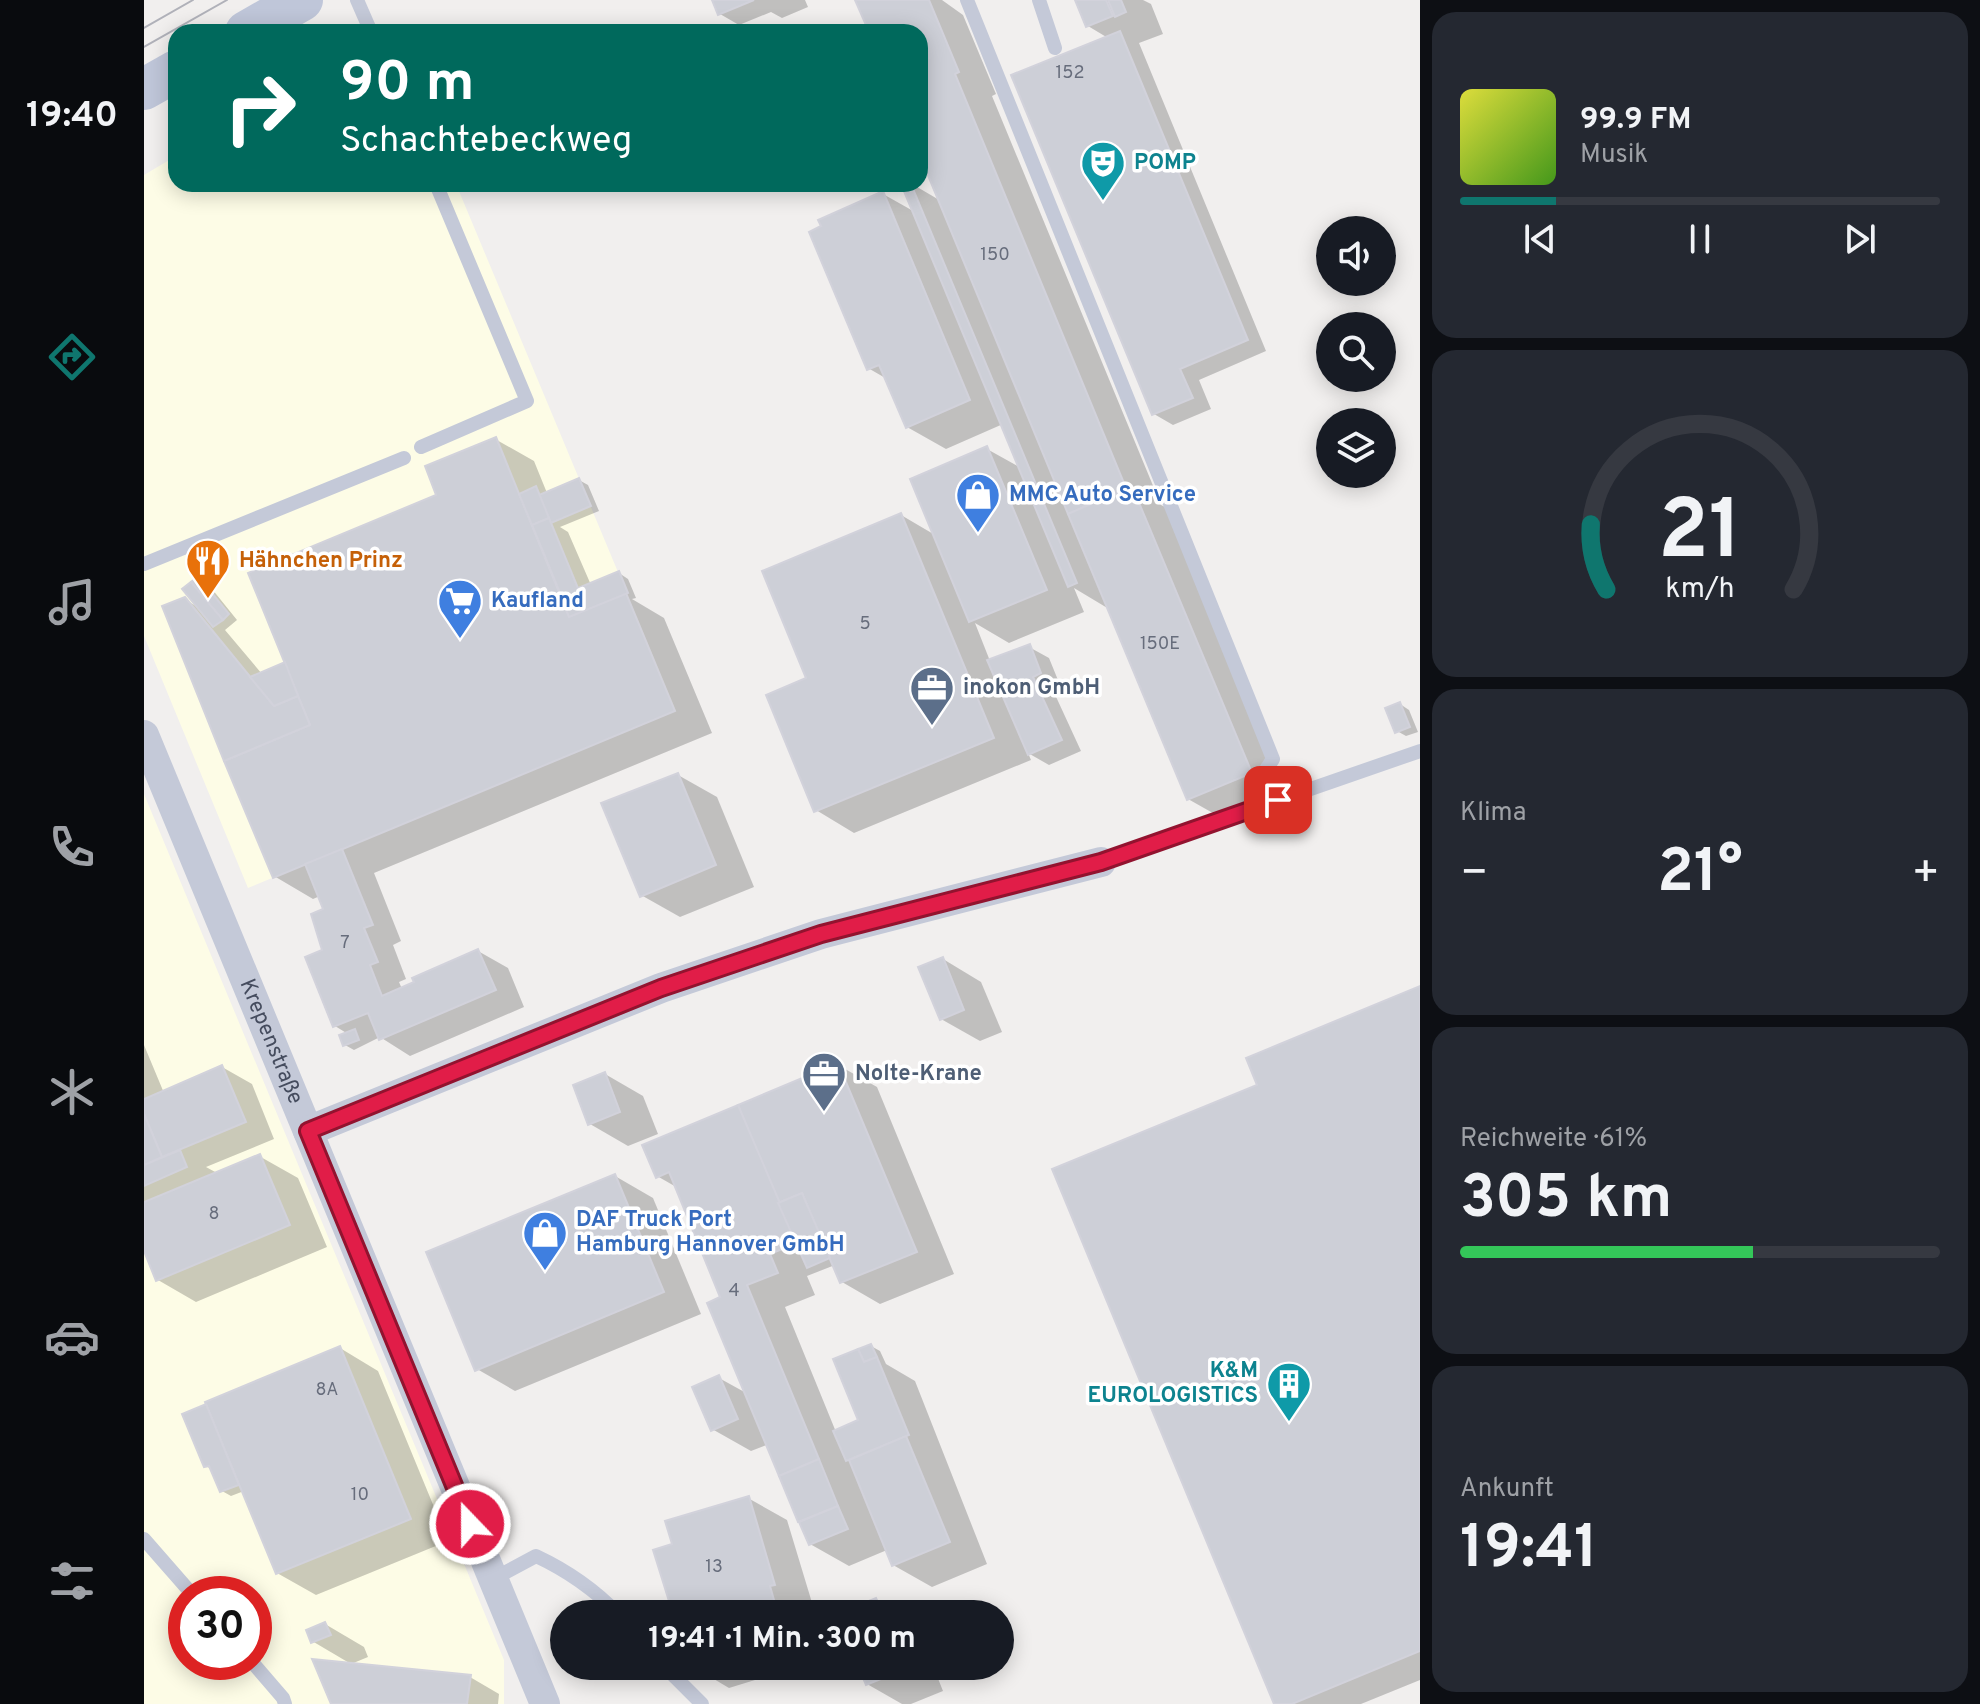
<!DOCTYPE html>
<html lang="de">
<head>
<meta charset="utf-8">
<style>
	:root { --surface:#171b24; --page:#242831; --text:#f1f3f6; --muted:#9ea1a6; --line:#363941; --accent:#0f766e }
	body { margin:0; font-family:Overpass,sans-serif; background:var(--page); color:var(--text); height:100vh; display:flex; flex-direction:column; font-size:30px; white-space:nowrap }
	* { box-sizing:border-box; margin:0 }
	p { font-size:26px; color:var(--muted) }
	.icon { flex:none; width:44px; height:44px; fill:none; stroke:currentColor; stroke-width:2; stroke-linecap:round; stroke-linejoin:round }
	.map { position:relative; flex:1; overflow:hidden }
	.panel { display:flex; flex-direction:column; gap:12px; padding:12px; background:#0d0f14; width:560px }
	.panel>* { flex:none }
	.banner { position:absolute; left:24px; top:24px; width:760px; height:168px; border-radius:24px; box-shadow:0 4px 20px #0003; background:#00695c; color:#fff; overflow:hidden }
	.controls { position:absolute; left:1172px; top:216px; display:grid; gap:16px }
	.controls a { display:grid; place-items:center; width:80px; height:80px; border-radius:50%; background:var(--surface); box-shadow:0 4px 20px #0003; font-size:40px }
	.speed { position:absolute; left:24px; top:1576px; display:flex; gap:16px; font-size:40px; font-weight:700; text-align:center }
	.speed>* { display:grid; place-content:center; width:104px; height:104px; border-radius:50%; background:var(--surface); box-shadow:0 4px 20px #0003; line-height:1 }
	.speed .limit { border:12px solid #d22; background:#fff; color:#111 }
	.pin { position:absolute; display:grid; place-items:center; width:68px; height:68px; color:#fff; margin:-34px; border-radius:16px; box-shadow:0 4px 12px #0006 }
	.me { position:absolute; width:88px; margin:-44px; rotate:338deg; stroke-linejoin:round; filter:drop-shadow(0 0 6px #0008) }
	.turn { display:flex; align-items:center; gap:28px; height:168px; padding:0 40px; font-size:36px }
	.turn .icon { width:104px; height:104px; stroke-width:2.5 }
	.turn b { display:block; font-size:56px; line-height:68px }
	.big { font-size:60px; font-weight:700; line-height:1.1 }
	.panel .tile { flex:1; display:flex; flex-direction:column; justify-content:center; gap:12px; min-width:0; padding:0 28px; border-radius:24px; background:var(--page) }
	.panel .dial { align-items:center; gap:0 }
	.dial svg { height:208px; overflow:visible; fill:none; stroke:var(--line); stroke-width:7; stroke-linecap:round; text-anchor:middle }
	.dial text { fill:var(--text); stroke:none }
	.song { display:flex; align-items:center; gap:24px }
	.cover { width:96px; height:96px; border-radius:12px; background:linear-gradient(135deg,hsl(60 70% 55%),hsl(100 70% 35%)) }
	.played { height:8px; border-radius:4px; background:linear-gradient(90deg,var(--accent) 20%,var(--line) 20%) }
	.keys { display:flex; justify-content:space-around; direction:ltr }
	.heat { display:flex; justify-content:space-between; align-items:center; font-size:44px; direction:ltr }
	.charge { height:12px; border-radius:6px; background:linear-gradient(90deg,#34c759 61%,var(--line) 0) }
	.trip { position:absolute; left:406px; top:1600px; width:464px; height:80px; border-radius:40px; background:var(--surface); box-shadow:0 4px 20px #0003; font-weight:700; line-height:80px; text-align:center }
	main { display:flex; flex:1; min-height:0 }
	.tabs { display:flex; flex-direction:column; width:144px; justify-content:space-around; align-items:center; background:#090b0e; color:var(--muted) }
	.tabs .icon { width:56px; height:56px }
	.tabs .selected { color:var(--accent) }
	.tabs b { font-size:36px; color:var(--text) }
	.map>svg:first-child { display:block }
	.commercial { fill:#fdfce6; fill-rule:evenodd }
	.shadow { fill:#0003 }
	.building { fill:#cdcfd7; stroke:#d2d2db; stroke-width:2 }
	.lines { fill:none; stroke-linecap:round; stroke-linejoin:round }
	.service { stroke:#c4c9d8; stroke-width:14 }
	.minor { stroke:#c4c9d8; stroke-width:30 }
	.secondary { stroke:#bfc6d9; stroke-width:42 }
	.tram { stroke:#b0b1b9; stroke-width:2 }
	.route-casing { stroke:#92132f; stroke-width:20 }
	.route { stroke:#e11d48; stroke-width:14 }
	.labels { text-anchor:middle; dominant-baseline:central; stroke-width:7; stroke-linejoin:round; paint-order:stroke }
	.number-label { font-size:18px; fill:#676d7c }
	.culture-label { font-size:22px; font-weight:bold; fill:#0d838f; stroke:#fff; text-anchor:start }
	.shop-label { font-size:22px; font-weight:bold; fill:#366cbe; stroke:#fff; text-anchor:start }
	.food-label { font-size:22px; font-weight:bold; fill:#c56008; stroke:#fff; text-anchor:start }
	.service-label { font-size:22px; font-weight:bold; fill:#4e5e75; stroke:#fff; text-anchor:start }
	.street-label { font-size:22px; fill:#454c5e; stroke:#fff }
</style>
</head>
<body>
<main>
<nav class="tabs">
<b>19:40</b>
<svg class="icon selected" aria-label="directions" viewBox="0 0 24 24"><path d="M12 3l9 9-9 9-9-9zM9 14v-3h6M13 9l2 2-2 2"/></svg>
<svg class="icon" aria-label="music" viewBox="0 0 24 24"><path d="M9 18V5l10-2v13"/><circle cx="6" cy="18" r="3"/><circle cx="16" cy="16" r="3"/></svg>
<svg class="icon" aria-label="phone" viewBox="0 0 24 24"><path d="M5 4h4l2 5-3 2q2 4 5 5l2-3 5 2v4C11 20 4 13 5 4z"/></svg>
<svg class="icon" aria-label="climate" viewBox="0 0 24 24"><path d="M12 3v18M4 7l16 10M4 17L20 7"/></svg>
<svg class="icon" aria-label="car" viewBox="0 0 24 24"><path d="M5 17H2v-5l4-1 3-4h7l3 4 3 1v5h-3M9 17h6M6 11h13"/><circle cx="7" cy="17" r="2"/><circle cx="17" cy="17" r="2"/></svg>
<svg class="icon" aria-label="filters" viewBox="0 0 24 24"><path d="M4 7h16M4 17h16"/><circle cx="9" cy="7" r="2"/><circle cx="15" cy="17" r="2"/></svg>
</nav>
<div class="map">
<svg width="1276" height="1704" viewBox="0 0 1276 1704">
	<rect width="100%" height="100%" fill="#f1efee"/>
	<g class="commercial">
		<polygon points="32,156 32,184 312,184 532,711 104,888 0,636 0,175"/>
		<path d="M0,794L360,1660V1704H0ZM42,1594H110V1662H42Z"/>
	</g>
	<g class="shadow">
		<polygon points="570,0 661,0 664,7 638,18 627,12 595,25 576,14"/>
		<polygon points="714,0 798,0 819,15 852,94 848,96 1017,505 1027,510 1145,795 1083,821 1044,799 965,609 930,588 940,612 865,643 831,623 846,661 885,647 905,658 916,685 908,688 937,751 905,765 884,753 887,760 710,833 672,810 665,679 757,515 791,535 843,449 877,468 859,424 802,449 763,427 743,379 724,368 739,194 771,212 763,184 768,184 797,201 776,151 776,32 727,32"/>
		<polygon points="933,0 999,0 1007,4 1019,34 995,43 1122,351 1055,380 1067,409 1029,425 1010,414 964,38 944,26"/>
		<polygon points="351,439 390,461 403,493 435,480 444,485 455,511 416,527 424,532 447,585 475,573 484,579 492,598 488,599 520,618 568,733 230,873 257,941 249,945 262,979 255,982 258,989 334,951 364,968 380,1007 266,1056 236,1037 210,1050 201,1045 204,1034 191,1026 180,951 182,910 176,896 169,899 130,876 41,600 56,608 54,579 64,584 93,620 81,630 118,674 143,664 295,496"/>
		<polygon points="1256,704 1265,710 1274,732 1262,736 1253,731"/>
		<polygon points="534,775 573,797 610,887 536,917 497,895"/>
		<polygon points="799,959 837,982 858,1032 836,1041 797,1019"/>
		<polygon points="1276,988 1276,1680 1217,1704 1132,1704 1115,1086"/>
		<polygon points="0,1045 20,1093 78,1067 108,1084 130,1139 62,1167 73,1173 115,1156 154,1178 183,1247 52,1302 14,1280 0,1246"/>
		<polygon points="694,1065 733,1087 810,1274 736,1304 698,1282 691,1265 663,1276 671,1295 641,1307 692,1432 717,1421 727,1346 736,1351 742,1364 771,1381 843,1564 788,1587 749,1565 743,1550 705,1566 666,1544 625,1444 607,1451 568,1429 575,1378 604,1394 579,1298 534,1188 513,1176"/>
		<polygon points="461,1074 499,1096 514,1134 484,1146 446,1124"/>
		<polygon points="471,1176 509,1198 557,1314 371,1391 333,1369"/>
		<polygon points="196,1348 234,1371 304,1541 172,1595 133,1573 100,1491 87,1496 78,1491 69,1470 62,1466 41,1415"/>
		<polygon points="604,1498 643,1520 669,1606 663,1608 665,1614 531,1614 531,1546"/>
		<polygon points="732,1600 756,1614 698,1614"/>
		<polygon points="181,1624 220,1647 224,1657 207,1664 168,1641"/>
		<polygon points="548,1666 656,1666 585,1688"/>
		<polygon points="716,1666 789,1666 799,1691 767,1704 758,1704 723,1684"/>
		<polygon points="326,1677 355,1694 354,1704 189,1704"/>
	</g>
	<g class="building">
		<polygon points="568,0 610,0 574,15"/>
		<polygon points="711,0 785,0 815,72 811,74 982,488 924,514 776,156 776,32 725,32"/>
		<polygon points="931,0 962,0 969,16 942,27"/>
		<polygon points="964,0 977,0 982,12 971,17"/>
		<polygon points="976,31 1104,340 1036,369 1049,398 1008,415 867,75"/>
		<polygon points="757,184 767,184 933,583 924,587"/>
		<polygon points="739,191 826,400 762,428 735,365 723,370 665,232 677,226 674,220"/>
		<polygon points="352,437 425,617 482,593 531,711 129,878 80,761 166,725 104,573 292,495 281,466"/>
		<polygon points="843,446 903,590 825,622 766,479"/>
		<polygon points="435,478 447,506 407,523 395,495"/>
		<polygon points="392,486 405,518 388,525 375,494"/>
		<polygon points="988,486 1108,773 1043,800 924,514"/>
		<polygon points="757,513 850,738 670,812 622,695 662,678 618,571"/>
		<polygon points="405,518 436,593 419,600 388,525"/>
		<polygon points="475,571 484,593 425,617 419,600 436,593 434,588"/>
		<polygon points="54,576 85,614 79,620 47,582"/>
		<polygon points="47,582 79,620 69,627 38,589"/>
		<polygon points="41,597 130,706 154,696 166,725 80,761 18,606"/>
		<polygon points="886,644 897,673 889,677 918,740 884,755 843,660"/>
		<polygon points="141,662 154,696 130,706 106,677"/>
		<polygon points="1256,702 1266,727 1251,733 1241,708"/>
		<polygon points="534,773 572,865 496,897 457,803"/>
		<polygon points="198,849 229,925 220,928 234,962 226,965 238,996 270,982 268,978 334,949 352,990 235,1040 224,1013 189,1027 161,957 178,950 167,914 179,909 161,864"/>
		<polygon points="799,957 820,1010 796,1020 774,967"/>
		<polygon points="1276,986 1276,1651 1148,1704 1130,1704 908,1169 1113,1085 1102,1058"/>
		<polygon points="211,1029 215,1040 199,1046 195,1035"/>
		<polygon points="694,1063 773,1252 696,1283 658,1193 634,1203 594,1105"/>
		<polygon points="78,1065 102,1122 18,1157 0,1114 0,1099"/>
		<polygon points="461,1072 476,1112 444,1125 429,1085"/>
		<polygon points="594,1105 653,1243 626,1254 634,1273 603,1285 675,1459 635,1476 563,1303 576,1297 525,1172 512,1178 498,1145"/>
		<polygon points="0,1114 18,1157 0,1165"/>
		<polygon points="36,1150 43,1167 0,1186 0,1165"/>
		<polygon points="116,1154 146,1225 12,1281 0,1251 0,1202"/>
		<polygon points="471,1174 520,1292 331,1371 282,1252"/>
		<polygon points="658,1193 686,1258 663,1268 634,1203"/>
		<polygon points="727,1344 733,1357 720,1362 714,1349"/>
		<polygon points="196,1346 267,1519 132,1574 61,1402"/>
		<polygon points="714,1349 720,1362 733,1357 765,1435 702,1461 689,1431 714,1420 689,1359"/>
		<polygon points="575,1375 594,1419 567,1431 548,1387"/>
		<polygon points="62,1404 95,1485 76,1492 65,1466 60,1467 38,1414"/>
		<polygon points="762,1436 806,1542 748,1566 705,1460"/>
		<polygon points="675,1459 694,1506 654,1522 635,1476"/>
		<polygon points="605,1496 631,1585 626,1586 634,1614 529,1614 509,1550 528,1544 521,1521"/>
		<polygon points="694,1506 704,1529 665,1545 655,1522"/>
		<polygon points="732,1598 739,1614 693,1614"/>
		<polygon points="181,1622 187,1635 167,1643 162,1630"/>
		<polygon points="168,1659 327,1675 323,1704 187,1704"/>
		<polygon points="714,1666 760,1666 762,1669 722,1685"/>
	</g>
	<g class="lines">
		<g class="service">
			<polyline points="213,0 227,32"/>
			<polyline points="823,0 1129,759 1121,771"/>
			<polyline points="895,0 911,48"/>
			<polyline points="277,447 383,401 292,184"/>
			<polyline points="0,564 260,458"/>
			<polyline points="957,862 1276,751"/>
			<polyline points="0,1539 48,1594"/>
			<path d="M349,1579L392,1556C424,1571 449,1588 474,1614"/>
			<polyline points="108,1662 139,1698 141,1704"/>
			<polyline points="520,1666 558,1704"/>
		</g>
		<g class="minor">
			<path id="s1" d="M0,735L401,1704"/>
			<polyline points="164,1131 517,988 677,934 957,862"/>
		</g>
		<g class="secondary">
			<polyline points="102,32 158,0"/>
			<polyline points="0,89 32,71"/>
		</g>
		<g class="tram">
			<polyline points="0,28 49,0"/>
			<polyline points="0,47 83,0"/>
		</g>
	</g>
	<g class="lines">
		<g class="route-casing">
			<polyline id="route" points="326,1524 164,1131 517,988 677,934 957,862 1134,800"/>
		</g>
		<use href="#route" class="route"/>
	</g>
	<defs>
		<g id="theatre-pin" transform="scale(2.3)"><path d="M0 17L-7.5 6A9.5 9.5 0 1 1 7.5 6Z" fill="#0f9aa8" stroke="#fff"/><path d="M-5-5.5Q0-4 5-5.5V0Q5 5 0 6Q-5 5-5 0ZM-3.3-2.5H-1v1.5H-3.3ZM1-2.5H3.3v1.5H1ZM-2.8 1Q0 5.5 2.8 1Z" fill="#fff"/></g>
		<g id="shop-pin" transform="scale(2.3)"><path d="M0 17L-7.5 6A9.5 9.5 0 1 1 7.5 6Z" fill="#3f7fe0" stroke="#fff"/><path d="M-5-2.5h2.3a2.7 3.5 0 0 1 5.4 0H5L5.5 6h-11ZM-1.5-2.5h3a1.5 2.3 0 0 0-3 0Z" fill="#fff"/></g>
		<g id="restaurant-pin" transform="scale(2.3)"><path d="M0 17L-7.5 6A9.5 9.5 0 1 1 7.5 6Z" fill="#e8710a" stroke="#fff"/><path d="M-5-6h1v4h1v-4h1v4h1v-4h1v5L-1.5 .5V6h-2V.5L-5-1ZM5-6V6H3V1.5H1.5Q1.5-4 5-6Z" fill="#fff"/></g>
		<g id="supermarket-pin" transform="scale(2.3)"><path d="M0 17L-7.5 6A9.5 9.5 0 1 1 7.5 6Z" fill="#3f7fe0" stroke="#fff"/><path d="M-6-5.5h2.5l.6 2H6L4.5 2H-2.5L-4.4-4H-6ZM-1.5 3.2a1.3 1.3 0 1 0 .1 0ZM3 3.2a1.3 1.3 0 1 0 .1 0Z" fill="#fff"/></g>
		<g id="office-pin" transform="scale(2.3)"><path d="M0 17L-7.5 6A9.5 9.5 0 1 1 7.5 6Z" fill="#5c6f8a" stroke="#fff"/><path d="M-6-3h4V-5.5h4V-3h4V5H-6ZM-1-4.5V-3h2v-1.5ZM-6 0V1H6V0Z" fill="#fff"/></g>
		<g id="building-pin" transform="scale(2.3)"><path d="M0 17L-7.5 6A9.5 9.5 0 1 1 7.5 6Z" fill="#0f9aa8" stroke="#fff"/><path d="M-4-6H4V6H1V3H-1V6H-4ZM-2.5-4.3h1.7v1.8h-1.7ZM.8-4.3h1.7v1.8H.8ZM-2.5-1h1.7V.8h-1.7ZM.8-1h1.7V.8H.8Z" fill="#fff"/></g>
	</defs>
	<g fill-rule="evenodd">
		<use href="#theatre-pin" x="959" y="163"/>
		<use href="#shop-pin" x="834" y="495"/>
		<use href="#restaurant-pin" x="64" y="561"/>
		<use href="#supermarket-pin" x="316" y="601"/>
		<use href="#office-pin" x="788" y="688"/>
		<use href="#office-pin" x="680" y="1074"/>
		<use href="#shop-pin" x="401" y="1233"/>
		<use href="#building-pin" x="1145" y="1384"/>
	</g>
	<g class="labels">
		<g class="number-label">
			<text x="926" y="73">152</text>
			<text x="851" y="255">150</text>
			<text x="721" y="624">5</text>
			<text x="1016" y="644">150E</text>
			<text x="201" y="943">7</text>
			<text x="70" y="1214">8</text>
			<text x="590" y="1291">4</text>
			<text x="183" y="1390">8A</text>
			<text x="216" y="1495">10</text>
			<text x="570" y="1567">13</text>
		</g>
		<g class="culture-label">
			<text x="990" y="163">POMP</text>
			<text x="1114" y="1371" text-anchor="end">K&amp;M<tspan x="1114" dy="25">EUROLOGISTICS</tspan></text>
		</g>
		<g class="shop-label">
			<text x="865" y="495">MMC Auto Service</text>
			<text x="347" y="601">Kaufland</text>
			<text x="432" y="1220">DAF Truck Port<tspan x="432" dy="25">Hamburg Hannover GmbH</tspan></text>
		</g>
		<g class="food-label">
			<text x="95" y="561">Hähnchen Prinz</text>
		</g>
		<g class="service-label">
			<text x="819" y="688">inokon GmbH</text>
			<text x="711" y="1074">Nolte-Krane</text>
		</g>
		<g class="street-label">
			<text stroke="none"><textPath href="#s1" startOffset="332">Krepenstraße</textPath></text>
		</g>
	</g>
</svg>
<div class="controls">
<a><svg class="icon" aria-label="sound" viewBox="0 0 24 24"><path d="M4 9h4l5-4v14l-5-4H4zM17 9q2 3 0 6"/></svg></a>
<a><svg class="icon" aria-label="search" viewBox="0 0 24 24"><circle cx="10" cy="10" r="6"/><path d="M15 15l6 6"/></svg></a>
<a><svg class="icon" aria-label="layers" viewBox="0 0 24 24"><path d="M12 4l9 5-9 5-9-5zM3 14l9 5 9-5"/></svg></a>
</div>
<div class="speed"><div class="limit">30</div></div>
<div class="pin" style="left:1134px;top:800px;background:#d93025"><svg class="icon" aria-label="arrive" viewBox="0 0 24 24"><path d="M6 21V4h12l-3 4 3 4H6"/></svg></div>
<svg class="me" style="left:326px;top:1524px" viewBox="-20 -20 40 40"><circle r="17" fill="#e11d48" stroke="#fff" stroke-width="3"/><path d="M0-11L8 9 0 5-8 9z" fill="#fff"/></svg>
<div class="trip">19:41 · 1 Min. · 300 m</div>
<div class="banner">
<div class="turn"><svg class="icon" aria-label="right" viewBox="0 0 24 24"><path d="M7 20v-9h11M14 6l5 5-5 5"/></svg><div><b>90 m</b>Schachtebeckweg</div></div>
</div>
</div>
<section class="panel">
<div class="tile">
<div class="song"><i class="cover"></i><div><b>99.9 FM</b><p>Musik</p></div></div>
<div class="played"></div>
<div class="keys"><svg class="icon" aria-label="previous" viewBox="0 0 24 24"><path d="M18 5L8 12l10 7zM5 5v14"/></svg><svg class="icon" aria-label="pause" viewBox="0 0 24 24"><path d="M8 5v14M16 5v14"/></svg><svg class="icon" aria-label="next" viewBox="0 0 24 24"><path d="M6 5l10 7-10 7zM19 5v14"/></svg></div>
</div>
<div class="tile dial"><svg viewBox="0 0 100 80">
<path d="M14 69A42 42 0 1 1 86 69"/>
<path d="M14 69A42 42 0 0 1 8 44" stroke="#0f766e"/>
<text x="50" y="56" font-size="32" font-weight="700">21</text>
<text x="50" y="72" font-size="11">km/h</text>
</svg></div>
<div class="tile"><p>Klima</p>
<div class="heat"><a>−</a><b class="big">21°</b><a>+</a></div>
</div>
<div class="tile"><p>Reichweite · 61%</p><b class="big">305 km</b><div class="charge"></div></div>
<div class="tile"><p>Ankunft</p><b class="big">19:41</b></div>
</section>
</main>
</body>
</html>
